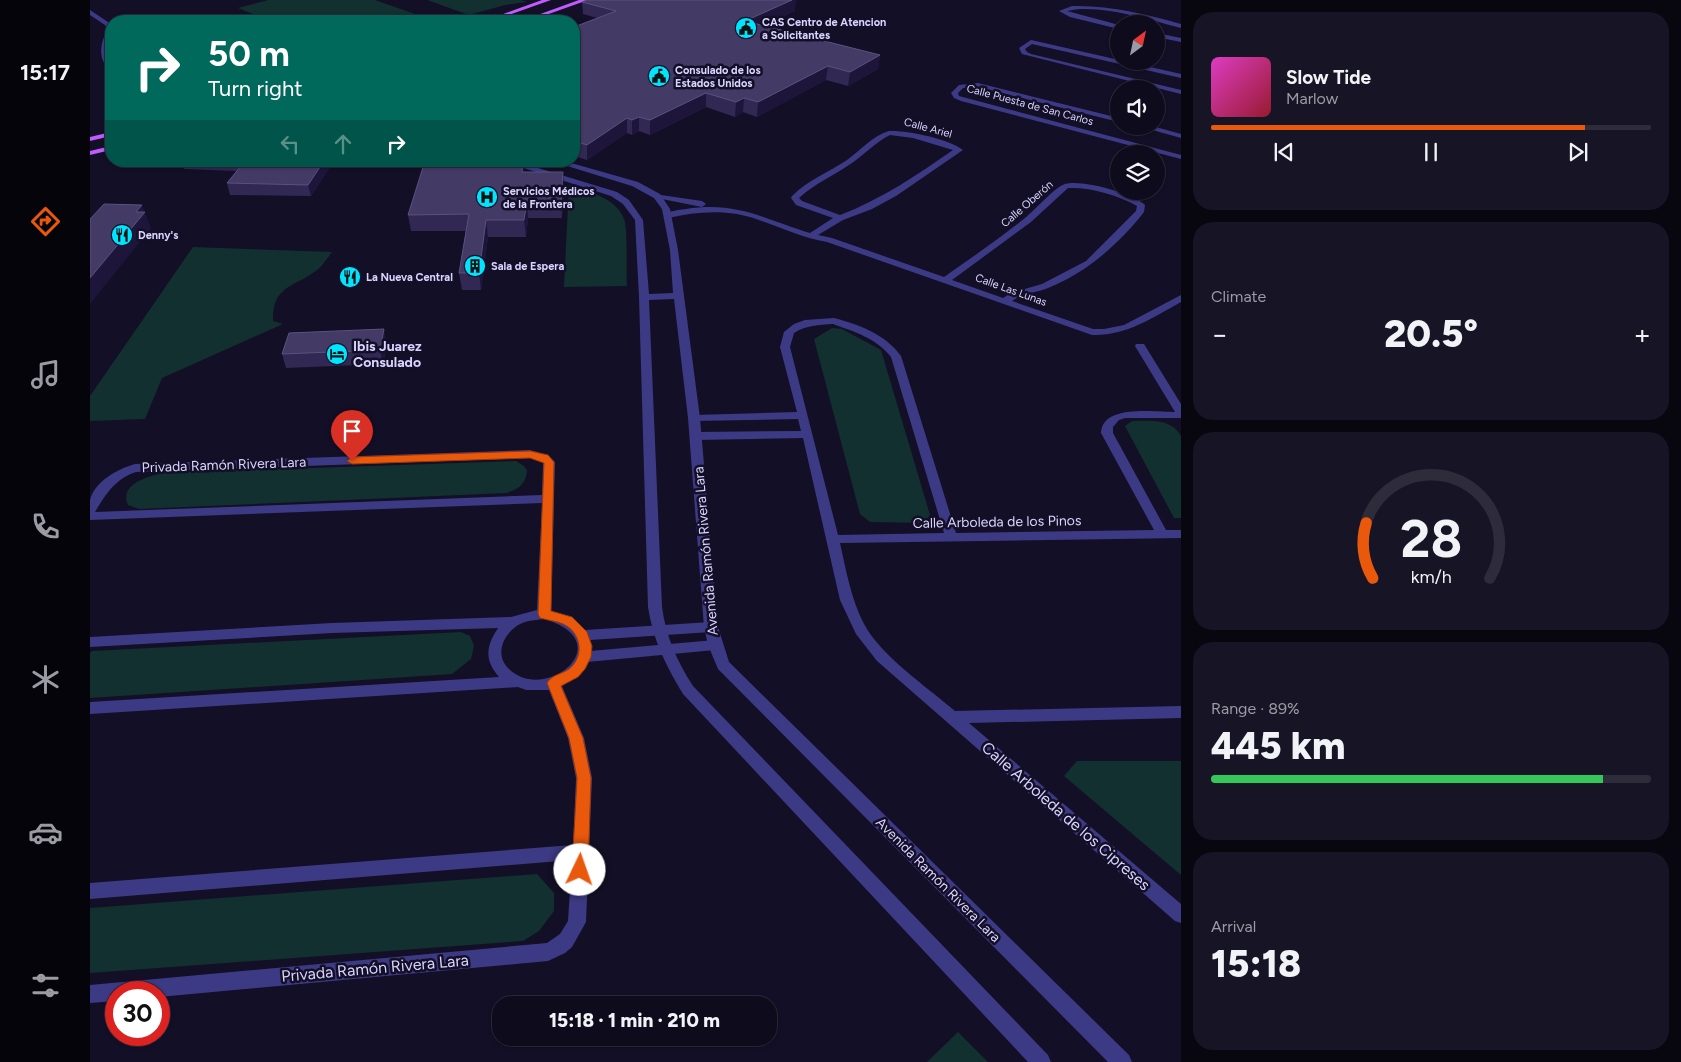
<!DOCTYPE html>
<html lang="en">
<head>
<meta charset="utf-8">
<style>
	:root { --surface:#0e0b1c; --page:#171425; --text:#f1f3f6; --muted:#9b9ba3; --line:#2e2b3b; --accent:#ea580c }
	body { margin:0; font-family:Figtree,sans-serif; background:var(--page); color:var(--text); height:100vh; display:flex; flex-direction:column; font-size:19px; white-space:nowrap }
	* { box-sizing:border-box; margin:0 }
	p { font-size:16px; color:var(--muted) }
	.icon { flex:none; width:28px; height:28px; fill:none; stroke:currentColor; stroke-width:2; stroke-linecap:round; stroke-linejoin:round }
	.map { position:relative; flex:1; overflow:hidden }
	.side { display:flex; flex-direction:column; gap:12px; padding:12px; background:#08060f; width:500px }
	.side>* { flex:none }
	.top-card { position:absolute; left:15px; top:15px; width:475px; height:152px; border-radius:20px; box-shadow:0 1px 4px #0004,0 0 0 1px var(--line); background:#00695c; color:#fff; overflow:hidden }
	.needle { width:32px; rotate:33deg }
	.controls { position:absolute; left:1020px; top:15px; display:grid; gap:10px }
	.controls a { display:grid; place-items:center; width:55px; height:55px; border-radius:50%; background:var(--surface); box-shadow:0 1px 4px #0004,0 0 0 1px var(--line); font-size:25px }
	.speed { position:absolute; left:15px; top:981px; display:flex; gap:10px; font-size:25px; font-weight:700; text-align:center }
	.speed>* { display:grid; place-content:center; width:65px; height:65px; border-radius:50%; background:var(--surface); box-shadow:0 1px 4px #0004,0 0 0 1px var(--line); line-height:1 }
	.speed .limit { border:8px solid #d22; background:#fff; color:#111 }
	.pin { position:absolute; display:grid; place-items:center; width:42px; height:42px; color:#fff; margin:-51px -21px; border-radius:50% 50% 50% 0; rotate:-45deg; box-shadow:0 0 5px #0007 }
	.pin .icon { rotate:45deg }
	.me { position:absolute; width:55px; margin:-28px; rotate:3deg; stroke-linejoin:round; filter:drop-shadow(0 0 4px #0008) }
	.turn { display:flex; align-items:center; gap:18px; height:105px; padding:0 20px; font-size:22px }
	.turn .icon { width:65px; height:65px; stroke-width:2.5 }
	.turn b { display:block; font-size:35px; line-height:42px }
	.lanes { display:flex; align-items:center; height:48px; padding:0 20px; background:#0003; justify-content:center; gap:25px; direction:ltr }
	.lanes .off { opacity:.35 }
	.big { font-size:38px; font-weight:800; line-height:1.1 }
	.side .widget { flex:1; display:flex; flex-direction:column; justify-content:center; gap:8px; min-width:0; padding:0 18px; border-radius:20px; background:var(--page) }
	.side .dial { align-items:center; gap:0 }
	.dial svg { height:130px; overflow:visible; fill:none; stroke:var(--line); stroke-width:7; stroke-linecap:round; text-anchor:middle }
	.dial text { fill:var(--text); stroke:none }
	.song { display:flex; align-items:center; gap:15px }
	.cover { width:60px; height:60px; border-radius:8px; background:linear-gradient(135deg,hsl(310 70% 55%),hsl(350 70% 35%)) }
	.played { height:5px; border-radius:2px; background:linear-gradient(90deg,var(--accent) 85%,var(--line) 85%) }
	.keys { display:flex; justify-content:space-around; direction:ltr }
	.heat { display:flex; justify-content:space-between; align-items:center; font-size:28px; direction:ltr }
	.charge { height:8px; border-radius:4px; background:linear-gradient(90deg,#34c759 89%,var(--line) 0) }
	.trip { position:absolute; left:402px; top:996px; width:285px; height:50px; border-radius:20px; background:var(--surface); box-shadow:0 1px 4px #0004,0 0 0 1px var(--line); font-weight:800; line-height:50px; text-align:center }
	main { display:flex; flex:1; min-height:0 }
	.tabs { display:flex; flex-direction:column; width:90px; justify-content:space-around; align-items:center; background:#06040b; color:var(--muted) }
	.tabs .icon { width:35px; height:35px }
	.tabs .active { color:var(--accent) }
	.tabs b { font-size:22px; color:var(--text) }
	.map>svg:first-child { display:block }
	.green { fill:#12302f }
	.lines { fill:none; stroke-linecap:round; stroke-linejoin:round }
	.minor { fill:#3d3a85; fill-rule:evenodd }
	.tertiary { fill:#3d3a85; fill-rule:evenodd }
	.primary { fill:#c25bff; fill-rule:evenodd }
	.wall { fill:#312854 }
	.shaded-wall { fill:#1d163a }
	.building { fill:#433a66; stroke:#5a527e }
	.route { fill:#ea580c; stroke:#983908 }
	.labels { text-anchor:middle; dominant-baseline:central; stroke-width:5; stroke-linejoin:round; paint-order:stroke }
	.far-poi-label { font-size:11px; font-weight:bold; fill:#d9d4ff; stroke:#130f26; text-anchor:start }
	.far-street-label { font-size:11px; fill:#d9d4ff; stroke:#130f26 }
	.poi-label { font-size:14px; font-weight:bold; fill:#d9d4ff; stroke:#130f26; text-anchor:start }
	.street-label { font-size:14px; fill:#d9d4ff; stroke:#130f26 }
	.near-street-label { font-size:16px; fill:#d9d4ff; stroke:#130f26 }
</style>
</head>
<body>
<main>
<nav class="tabs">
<b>15:17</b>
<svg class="icon active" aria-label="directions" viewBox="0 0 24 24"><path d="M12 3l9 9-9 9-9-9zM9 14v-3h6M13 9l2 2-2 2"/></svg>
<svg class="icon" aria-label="music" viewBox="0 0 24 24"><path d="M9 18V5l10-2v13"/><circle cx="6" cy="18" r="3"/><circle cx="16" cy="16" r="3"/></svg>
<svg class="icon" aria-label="phone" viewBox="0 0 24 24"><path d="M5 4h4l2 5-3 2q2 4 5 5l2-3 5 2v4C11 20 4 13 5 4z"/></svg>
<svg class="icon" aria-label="climate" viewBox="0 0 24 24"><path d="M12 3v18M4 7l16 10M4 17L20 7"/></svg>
<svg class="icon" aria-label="car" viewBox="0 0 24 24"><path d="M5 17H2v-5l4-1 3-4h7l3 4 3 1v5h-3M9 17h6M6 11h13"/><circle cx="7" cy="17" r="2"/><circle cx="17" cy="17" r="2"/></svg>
<svg class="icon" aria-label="filters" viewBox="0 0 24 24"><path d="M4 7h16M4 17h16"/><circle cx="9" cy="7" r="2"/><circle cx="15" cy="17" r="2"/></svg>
</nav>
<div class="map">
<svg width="1091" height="1062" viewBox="0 0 1091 1062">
	<rect width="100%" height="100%" fill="#130f26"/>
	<g class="green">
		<polygon points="178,0 285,0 345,21 180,21 148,8"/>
		<polygon points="337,0 431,0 437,2 415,5 379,15"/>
		<path d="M479,185C497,191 527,198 534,219C538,229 536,272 537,286L474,287Z"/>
		<path d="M103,247L242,252C237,258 233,266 227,270C204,288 182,285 183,321L193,324L72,378L55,419L0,421V396Z"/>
		<polygon points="742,328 752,329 791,350 840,515 834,523 780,522 770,514 724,339"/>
		<path d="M1042,421C1060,421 1081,418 1091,436V518H1084L1035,426Z"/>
		<path d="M426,461L434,466L437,470C436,484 430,488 417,493L49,509L38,505C29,484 57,477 72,473Z"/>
		<polygon points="371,632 380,636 384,646 381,659 362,674 0,698 0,653 2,651"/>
		<polygon points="987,761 1091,761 1091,875 974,776"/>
		<polygon points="447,874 464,893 464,911 449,931 433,941 0,973 0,908"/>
		<polygon points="868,1032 898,1062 837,1062"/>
	</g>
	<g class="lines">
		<g class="minor">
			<path d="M982,6C1019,5 1056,14 1091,24V28C1061,20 1007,3 977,11L1029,25V29L980,17L969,11Z"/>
			<path d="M0,10L21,24V35L18,38C18,49 21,59 21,70C8,63 9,41 18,31L15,25L0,15Z"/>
			<polygon points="1066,33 1091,38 1091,42 1066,37"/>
			<polygon points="941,40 1091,74 1091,78 942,44 935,49 937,52 941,54 1091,90 1091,94 932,54 929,48"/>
			<polygon points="888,83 1029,118 1029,122 888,87 873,88 868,93 869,96 1091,155 1091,159 871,101 864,98 861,93 869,85"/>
			<polygon points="1048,126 1062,126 1091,134 1091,138"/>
			<path d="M799,131C816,130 860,139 873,150L806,196L782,209L753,220L728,235L742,238L854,277C881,258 909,239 935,218C944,211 966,186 975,184C991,179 1043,193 1055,205L1054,212C1029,244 996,273 958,288C946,293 933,293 922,301L1003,329H1014L1034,325L1091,295V302C1062,318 1036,336 1002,335L737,242C713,238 692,228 669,220C640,209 608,211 578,218L574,215C579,211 588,210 596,209C647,201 674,219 720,233L743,218L706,205L701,198L702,196C718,180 739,172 757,160C771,150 782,136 799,131ZM800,135L823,138L863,150C827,175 792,199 750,215L712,201L709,198C725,183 745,175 762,163C775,154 786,142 800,135ZM978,188C1000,187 1028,195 1047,206L1046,211L996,261L952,284L921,293L913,298L862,280L941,222Z"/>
			<polygon points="564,194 612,201 616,204 612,207 567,198 564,198"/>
			<path d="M744,318C770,325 795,334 811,356L866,533L1064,530L1011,433C1012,404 1065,412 1085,412L1045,346L1046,344H1054L1091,404V418H1035L1029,420L1023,427V433L1076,530H1091V538L750,543C756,570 761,599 774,624C791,656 837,687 865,711L1091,706V718L879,723L1091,904V923L1085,921L787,661L766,634L750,600L713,438L606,440L600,436L606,432L711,431L708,419L604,421L598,418L604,415L707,412L690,347L694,332L704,324L715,320ZM743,324C765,332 786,338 801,357L854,533L748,535L700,347L704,333C717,325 728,325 743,324Z"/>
			<path d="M440,450L458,455L465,462L461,611L481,617L495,630L621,622L626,623L628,627L626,631L621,632L500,640V651L625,640L630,641L632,645L630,649L625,650L497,662L490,674L472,686L494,738L502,778L496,922L482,947L475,953L458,961L69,997V992H26V1001L0,1003V985L457,943L470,934L478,921L482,860L0,899V883L483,845L486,778L478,738L459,690H436L428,687L0,714V702L409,677C394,660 396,646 408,628L242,633L0,647V637L242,623L421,617L447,610L452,503L0,520C0,514 0,506 0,500C5,481 28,469 45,464ZM440,458L453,463L452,495L5,512C16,494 25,479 46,472ZM454,619C533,642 453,707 417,667C403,651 417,628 435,622C441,620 448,620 454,619Z"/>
		</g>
		<path class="tertiary" d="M412,161H425L527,192L539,200L553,220L559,294L583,293L580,250L572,209L564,198L542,186L461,161H474L548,182L570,194L580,209L588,250L610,418L628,627L639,662L1039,1055L1042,1062H1018L628,669L618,645L614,627L598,418L584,299L559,300L572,607C576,637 587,661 603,686L958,1055L961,1062H938L593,694C576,666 563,640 558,607L549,297L545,220L533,204L521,196Z"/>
		<g class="primary">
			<polygon points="452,0 461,0 402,21 394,21"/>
			<polygon points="489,0 498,0 439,21 431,21"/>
			<polygon points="21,132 21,136 0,141 0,137"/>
			<polygon points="21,146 21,150 0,155 0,151"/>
		</g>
	</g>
	<g class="wall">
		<polygon points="492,2 705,11 673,25 790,55 788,69 758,86 736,80 667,117 653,112 645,117 616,107 560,135 549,131 542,135 537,133 497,160 484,156 484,27 507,18 493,14"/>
		<polygon points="91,161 244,161 221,196 140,195 137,183 147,171 94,169"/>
		<polygon points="350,164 435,172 474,188 472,218 438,218 436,237 398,237 391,290 372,290 369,273 376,231 321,231 318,215"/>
		<polygon points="297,344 293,364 196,368 192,354"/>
	</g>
	<g class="shaded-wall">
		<polygon points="702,0 706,0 705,11 654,34 655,21"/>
		<polygon points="790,55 788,69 758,86 760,72"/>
		<polygon points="738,66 736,80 667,117 668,102"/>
		<polygon points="616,93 616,107 560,135 560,120"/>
		<polygon points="654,98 653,112 645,117 646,102"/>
		<polygon points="549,117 549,131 542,135 542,120"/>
		<polygon points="537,118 537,133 497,160 497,145"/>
		<polygon points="234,161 244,161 221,196 218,185"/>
		<polygon points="434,161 435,176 432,172"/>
		<polygon points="473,172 474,188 472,218 471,201"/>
		<polygon points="437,201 438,218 436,237 434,220"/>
		<polygon points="52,205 61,228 0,304 0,278 46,212"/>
		<polygon points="396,220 398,237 391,290 389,273"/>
		<polygon points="294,329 297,344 293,364 290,350"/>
	</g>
	<g class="building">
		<polygon points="497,0 702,0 655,21 790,55 760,72 738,66 668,102 654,98 646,102 616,93 560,120 549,117 542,120 537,118 497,145 484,141 484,27 526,11 492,2"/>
		<polygon points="155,161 234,161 218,185 137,183"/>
		<polygon points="351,161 433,161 432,172 473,172 471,201 437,201 434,220 396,220 389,273 369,273 379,214 318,215 334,164 350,164"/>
		<polygon points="14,204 52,205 46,212 55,212 0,278 0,219"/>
		<polygon points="294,329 290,350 192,354 199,333"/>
	</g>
	<path class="route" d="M440,451L458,455L464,462L461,611L482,617L497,632L502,646L501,657L495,669L488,677L471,686L493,738L501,778L498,870L495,875L490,877L484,875L482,870L487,778L479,738L457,683C461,675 472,674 479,669C495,656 491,632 473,624C466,621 457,620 450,618L448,614L454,463L440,458L262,464L257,461L262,457Z"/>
	<defs>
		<g id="civic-disc" transform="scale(1.125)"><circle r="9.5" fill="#00e5ff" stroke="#130f26"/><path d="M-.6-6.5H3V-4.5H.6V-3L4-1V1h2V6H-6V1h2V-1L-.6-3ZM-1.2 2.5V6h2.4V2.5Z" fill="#111"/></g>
		<g id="hospital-disc" transform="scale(1.125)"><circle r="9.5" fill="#00e5ff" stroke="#130f26"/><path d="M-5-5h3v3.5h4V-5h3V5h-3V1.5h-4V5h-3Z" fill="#111"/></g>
		<g id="restaurant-disc" transform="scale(1.125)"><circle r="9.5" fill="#00e5ff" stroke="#130f26"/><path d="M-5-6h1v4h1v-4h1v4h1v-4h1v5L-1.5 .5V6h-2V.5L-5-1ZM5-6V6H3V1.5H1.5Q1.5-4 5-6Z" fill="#111"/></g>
		<g id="building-disc" transform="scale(1.125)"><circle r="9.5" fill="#00e5ff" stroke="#130f26"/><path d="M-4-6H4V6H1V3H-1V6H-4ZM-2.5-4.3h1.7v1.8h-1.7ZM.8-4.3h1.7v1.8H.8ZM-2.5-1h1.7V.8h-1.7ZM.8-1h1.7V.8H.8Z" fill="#111"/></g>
		<g id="hotel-disc" transform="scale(1.125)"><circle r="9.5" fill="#00e5ff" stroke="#130f26"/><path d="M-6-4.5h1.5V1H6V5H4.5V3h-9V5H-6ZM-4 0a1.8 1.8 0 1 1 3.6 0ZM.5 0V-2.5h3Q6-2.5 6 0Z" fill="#111"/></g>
	</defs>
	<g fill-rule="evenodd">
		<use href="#civic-disc" x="656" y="28"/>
		<use href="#civic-disc" x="569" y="76"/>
		<use href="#hospital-disc" x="397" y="197"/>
		<use href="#restaurant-disc" x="32" y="235"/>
		<use href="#building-disc" x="385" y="266"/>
		<use href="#restaurant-disc" x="260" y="277"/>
		<use href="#hotel-disc" x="247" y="354"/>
	</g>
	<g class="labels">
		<g class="far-poi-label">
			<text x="672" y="22">CAS Centro de Atencion<tspan x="672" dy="13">a Solicitantes</tspan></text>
			<text x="585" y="70">Consulado de los<tspan x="585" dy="13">Estados Unidos</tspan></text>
			<text x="413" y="191">Servicios Médicos<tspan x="413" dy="13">de la Frontera</tspan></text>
			<text x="48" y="235">Denny's</text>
			<text x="401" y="266">Sala de Espera</text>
			<text x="276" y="277">La Nueva Central</text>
		</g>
		<g class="far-street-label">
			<text transform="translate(940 105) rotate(15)">Calle Puesta de San Carlos</text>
			<text transform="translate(838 128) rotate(15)">Calle Ariel</text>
			<text transform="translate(937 204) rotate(-41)">Calle Oberón</text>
			<text transform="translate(921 290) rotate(20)">Calle Las Lunas</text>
		</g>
		<g class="poi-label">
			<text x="263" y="346">Ibis Juarez<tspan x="263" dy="16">Consulado</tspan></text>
		</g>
		<g class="street-label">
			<text transform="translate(134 465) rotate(-2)">Privada Ramón Rivera Lara</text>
			<text transform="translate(907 522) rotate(-1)">Calle Arboleda de los Pinos</text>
			<text transform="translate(616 551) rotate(-95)">Avenida Ramón Rivera Lara</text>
			<text transform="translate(848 880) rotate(45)">Avenida Ramón Rivera Lara</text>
		</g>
		<g class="near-street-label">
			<text transform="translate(976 816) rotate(41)">Calle Arboleda de los Cipreses</text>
			<text transform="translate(285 968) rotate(-5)">Privada Ramón Rivera Lara</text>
		</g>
	</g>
</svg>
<div class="controls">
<a><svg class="needle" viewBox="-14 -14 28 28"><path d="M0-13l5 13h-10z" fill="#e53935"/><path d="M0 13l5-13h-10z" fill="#9b9ba3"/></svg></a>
<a><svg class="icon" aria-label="sound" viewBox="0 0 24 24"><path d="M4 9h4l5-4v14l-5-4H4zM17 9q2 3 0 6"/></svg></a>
<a><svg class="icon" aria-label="layers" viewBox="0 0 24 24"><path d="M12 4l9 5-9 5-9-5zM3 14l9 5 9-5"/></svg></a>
</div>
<div class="speed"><div class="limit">30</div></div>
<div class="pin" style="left:262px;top:461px;background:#d93025"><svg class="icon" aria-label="arrive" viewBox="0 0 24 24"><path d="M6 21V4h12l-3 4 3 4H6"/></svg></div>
<svg class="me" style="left:490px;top:870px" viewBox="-20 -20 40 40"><circle r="19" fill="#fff"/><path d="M0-13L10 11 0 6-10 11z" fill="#ea580c"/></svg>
<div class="trip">15:18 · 1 min · 210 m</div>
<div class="top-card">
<div class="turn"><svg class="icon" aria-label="right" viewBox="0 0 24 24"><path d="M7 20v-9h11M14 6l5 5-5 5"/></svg><div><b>50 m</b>Turn right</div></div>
<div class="lanes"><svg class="icon off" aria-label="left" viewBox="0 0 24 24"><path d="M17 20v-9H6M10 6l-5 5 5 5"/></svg><svg class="icon off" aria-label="ahead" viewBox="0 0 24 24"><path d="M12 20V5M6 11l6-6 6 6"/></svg><svg class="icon" aria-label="right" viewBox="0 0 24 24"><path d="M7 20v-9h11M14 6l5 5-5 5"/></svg></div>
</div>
</div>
<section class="side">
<div class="widget">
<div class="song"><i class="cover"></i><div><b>Slow Tide</b><p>Marlow</p></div></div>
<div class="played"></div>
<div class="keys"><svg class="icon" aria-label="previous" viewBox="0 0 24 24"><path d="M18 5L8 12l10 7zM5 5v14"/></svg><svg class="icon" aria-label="pause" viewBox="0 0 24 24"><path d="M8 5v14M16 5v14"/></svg><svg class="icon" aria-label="next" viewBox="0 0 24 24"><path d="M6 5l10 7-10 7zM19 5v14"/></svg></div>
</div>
<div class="widget"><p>Climate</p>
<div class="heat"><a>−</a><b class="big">20.5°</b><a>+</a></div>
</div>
<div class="widget dial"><svg viewBox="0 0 100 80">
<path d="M14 69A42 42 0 1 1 86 69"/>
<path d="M14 69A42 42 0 0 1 10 35" stroke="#ea580c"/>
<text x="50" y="56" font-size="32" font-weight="700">28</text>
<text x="50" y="72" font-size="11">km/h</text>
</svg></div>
<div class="widget"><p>Range · 89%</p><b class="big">445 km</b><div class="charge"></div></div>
<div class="widget"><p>Arrival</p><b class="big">15:18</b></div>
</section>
</main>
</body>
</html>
